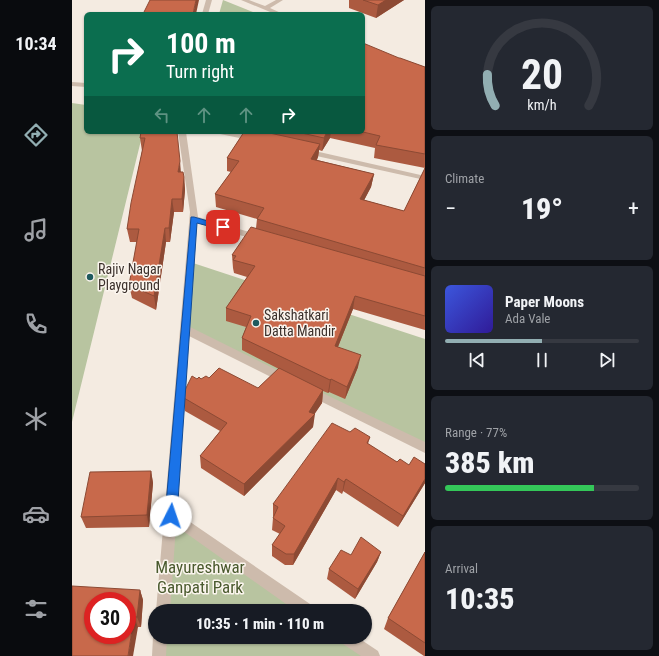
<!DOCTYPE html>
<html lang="en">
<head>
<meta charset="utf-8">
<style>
	:root { --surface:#171b24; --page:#242831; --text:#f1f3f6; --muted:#9ea1a6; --line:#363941; --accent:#92aeb2 }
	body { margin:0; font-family:"Roboto Condensed",sans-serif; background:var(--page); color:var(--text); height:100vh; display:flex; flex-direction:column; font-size:15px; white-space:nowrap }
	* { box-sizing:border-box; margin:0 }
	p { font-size:13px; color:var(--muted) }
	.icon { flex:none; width:22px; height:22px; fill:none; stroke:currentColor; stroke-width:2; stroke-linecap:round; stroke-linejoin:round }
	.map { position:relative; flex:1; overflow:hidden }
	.side { display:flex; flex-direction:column; gap:6px; padding:6px; background:#0d0f14; width:234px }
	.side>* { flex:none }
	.guide { position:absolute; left:12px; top:12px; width:281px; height:122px; border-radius:6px; box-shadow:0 1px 3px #0004; background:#0b6e4f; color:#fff; overflow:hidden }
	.speed { position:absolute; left:12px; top:592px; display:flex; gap:8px; font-size:20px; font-weight:700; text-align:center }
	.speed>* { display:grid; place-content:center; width:52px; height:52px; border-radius:50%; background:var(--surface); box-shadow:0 1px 3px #0004; line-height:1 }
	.speed .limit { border:6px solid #d22; background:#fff; color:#111 }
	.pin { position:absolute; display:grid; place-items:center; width:34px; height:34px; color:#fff; margin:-17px; border-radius:8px; box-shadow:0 2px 6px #0006 }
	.me { position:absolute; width:44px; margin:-22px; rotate:4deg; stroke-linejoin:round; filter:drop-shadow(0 0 3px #0008) }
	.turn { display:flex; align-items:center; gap:14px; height:84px; padding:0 16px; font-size:18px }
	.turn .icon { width:52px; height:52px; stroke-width:2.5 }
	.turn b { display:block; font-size:28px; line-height:34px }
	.lanes { display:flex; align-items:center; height:38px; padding:0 16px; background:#0003; justify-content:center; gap:20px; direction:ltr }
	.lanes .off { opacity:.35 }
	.big { font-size:30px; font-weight:800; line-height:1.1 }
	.side .card { flex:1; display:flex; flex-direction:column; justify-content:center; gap:6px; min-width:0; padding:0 14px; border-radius:6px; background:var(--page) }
	.side .dial { align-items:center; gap:0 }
	.dial svg { height:104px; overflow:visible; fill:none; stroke:var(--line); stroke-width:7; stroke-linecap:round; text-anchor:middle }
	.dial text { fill:var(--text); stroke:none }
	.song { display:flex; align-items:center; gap:12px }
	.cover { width:48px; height:48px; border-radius:6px; background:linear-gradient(135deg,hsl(230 70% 55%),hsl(250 70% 35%)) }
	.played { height:4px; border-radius:2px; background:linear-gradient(90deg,var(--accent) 50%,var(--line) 50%) }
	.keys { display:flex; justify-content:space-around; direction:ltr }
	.heat { display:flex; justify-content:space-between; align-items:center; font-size:22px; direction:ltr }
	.charge { height:6px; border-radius:3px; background:linear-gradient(90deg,#34c759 77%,var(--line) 0) }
	.trip { position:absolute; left:76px; top:604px; width:224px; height:40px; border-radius:20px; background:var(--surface); box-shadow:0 1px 3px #0004; font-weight:800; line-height:40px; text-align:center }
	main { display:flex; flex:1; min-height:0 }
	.tabs { display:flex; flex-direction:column; width:72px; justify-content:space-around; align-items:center; background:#090b0e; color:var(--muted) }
	.tabs .icon { width:28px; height:28px }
	.tabs .on { color:var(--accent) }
	.tabs b { font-size:18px; color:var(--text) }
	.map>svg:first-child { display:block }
	.green { fill:#b8c4a0 }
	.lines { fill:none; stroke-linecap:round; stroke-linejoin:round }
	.minor { fill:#cdbbac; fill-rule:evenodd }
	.wall { fill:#ac5a40; fill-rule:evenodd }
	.shaded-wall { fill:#8c4a34 }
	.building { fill:#c8694b; stroke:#8c4a34; fill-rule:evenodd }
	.route { fill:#1a73e8; stroke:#114b97 }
	.poi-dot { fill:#1f5a5e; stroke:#fbf5ee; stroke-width:1.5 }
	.labels { text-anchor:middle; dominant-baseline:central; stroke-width:3; stroke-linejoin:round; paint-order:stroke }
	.poi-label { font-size:14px; fill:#3b302b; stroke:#fbf5ee; text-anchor:start }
	.near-park-label { font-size:17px; fill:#4a5a2e; stroke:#fbf5ee }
</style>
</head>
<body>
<main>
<nav class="tabs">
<b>10:34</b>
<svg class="icon on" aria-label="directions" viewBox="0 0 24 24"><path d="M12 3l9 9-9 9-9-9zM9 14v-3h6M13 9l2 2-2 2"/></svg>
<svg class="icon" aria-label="music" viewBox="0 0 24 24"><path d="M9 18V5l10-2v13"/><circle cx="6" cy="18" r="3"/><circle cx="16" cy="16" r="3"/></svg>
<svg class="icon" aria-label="phone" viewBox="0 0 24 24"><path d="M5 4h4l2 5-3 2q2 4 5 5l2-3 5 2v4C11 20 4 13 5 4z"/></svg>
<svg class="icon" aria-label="climate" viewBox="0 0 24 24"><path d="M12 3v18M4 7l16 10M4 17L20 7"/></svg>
<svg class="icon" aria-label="car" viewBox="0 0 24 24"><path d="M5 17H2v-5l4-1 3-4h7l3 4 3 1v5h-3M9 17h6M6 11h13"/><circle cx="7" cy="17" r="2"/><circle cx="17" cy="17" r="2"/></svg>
<svg class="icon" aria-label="filters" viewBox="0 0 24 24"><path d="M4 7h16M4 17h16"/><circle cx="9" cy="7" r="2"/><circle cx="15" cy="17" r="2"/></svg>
</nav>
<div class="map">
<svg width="353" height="656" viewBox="0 0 353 656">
	<rect width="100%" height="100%" fill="#f4ebe1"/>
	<g class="green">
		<polygon points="151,0 186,14 147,14"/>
		<polygon points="0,103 14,105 14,132 71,132 0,422"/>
		<polygon points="118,262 353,339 353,448 113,329"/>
		<polygon points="99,516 236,611 91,611"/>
		<polygon points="88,637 273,637 301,656 87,656"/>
	</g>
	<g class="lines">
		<g class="minor">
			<polygon points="134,0 140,0 136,14 130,14"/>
			<polygon points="169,0 177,0 193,6 204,0 211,0 198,8 211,14 203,14"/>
			<polygon points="0,82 14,83 14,87 0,86"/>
			<polygon points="106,132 114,132 126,217 191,236 192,238 188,241 125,223 118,327 217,376 218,379 217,382 213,383 209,382 117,336 105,513 241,606 243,611 224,611 104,526 98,611 84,611 118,212"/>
			<polygon points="147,132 161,132 185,137 186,139 182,141 148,134"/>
			<polygon points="231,149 234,149 353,176 353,180 231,153"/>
			<polygon points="238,387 353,442 353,453 234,394 233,391 234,388"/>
			<polygon points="83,632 83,637 95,637 94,656 80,656 81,637"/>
			<polygon points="266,637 285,637 306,651 308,656 289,656 268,642"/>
		</g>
	</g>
	<g class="wall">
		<polygon points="277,0 332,0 304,18 277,8"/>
		<path d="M327,58L353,67V330L281,309L266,347L286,367L273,399L257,392L256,393L251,391L250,403L242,414L241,427L172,496L129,468L128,456L148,431L113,411L112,398L125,379H129L137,378L186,388L207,369L170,350V338L174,327L154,321V308L175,277L162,273L161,268L160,255L184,228L185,219L144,207L143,194L159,172L155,171V158L172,132H291ZM258,138L303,148L302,158L353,168L332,211L292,200L299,187L302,174L245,160L246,157L247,150L250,151Z"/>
		<polygon points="69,132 109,172 112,177 113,190 111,212 102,212 98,242 94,242 84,310 60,298 57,285 65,242 58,242 55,229 70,151 68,138"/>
		<polygon points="278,432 298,437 296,444 325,462 337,465 353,464 353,483 326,527 271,491 270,494 264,490 221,565 213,565 200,556 200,545 208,534 200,530 201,518 202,517 201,516 201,504"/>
		<polygon points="79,471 81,483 77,527 14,528 9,517"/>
		<polygon points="309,552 305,562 283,599 255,579 257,569 279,555"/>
		<polygon points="353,552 353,656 352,656 312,629 316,618"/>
		<polygon points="68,590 71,600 69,627 66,627 0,656"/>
	</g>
	<g class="shaded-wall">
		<polygon points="124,0 127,0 124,14 121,14"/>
		<polygon points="314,0 332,0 304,18 306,5"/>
		<polygon points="255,132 259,132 258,138 250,151 252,138"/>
		<polygon points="248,144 246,157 238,172 239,159"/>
		<polygon points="108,161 109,174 106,172"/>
		<polygon points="302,174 299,187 286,212 288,199"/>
		<polygon points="112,177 113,190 111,212 110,199"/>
		<polygon points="100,199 102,212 98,242 97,228"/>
		<polygon points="93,228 94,242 84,310 82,296"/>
		<polygon points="283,296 281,309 261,359 263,346"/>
		<polygon points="289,355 286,367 273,399 275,387"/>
		<polygon points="259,379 257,392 256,393 258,380"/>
		<polygon points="251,390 250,403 242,415 243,414 241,427 172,496 172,484"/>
		<polygon points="79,471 81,483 77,527 75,515"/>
		<polygon points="266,478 264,490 221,565 222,554"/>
		<polygon points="274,479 271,491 270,494 272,482"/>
		<polygon points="353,479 353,483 326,527 331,516"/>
		<polygon points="309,552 305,562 283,599 286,589"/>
		<polygon points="68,590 71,600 69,627 65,617"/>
		<polygon points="62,617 66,627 61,656 56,656"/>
	</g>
	<g class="building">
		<polygon points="78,0 124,0 121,14 71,14"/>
		<polygon points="291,0 314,0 306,5"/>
		<polygon points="291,43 327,58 328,58 353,67 353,154 304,145 308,136 291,132"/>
		<polygon points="69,132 105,132 108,161 106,172 111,172 112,177 110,199 100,199 97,228 93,228 82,296 57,285 67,229 55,229 59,203 73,138 68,138"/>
		<polygon points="172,132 193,132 248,144 239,159 302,174 288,199 332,211 353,168 353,268 185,219 192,208 143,194 167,161 155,158"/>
		<polygon points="225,132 255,132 252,138"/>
		<polygon points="179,227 353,276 353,316 283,296 263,346 289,355 275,387 259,379 258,380 170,338 179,316 154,308 183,266 161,260 164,256 160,255"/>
		<polygon points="147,368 186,388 207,368 251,390 237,412 243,414 172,484 128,456 155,423 112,398 112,392 120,376 125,379 127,377 129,379 134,376 137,378"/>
		<polygon points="260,423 278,432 283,428 298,437 295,443 325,462 328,459 337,465 342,457 353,464 353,479 331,516 274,479 272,482 266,478 222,554 214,554 200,545 213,526 201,518 206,507 201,504"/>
		<polygon points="79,471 75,515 9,517 18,472"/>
		<polygon points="289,537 309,552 286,589 257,569 269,550 279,555"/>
		<polygon points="353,552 353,643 316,618"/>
		<path d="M0,586L68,590L65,617H62L56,656H0ZM21,601H55V635H21Z"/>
	</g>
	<polygon class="route" points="119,217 122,217 153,226 155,227 151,230 125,223 105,516 103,520 99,521 95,520 93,516"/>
	<g class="poi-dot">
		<circle cx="18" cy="277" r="4"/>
		<circle cx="184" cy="323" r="4"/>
	</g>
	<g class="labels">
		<g class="poi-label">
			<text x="26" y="269">Rajiv Nagar<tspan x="26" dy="16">Playground</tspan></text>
			<text x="192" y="315">Sakshatkari<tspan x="192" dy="16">Datta Mandir</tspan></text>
		</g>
		<g class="near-park-label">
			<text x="128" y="567">Mayureshwar<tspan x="128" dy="20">Ganpati Park</tspan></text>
		</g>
	</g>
</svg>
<div class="speed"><div class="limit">30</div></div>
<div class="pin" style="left:151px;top:227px;background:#d93025"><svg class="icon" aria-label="arrive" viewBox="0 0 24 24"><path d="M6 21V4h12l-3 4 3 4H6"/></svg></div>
<svg class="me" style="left:99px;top:516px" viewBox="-20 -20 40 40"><circle r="19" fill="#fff"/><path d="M0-13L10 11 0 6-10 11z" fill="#1a73e8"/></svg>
<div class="trip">10:35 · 1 min · 110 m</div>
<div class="guide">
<div class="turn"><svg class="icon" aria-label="right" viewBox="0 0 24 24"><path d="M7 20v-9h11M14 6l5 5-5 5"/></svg><div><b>100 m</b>Turn right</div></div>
<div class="lanes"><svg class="icon off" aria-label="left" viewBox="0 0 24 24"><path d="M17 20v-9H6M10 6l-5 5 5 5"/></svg><svg class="icon off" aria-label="ahead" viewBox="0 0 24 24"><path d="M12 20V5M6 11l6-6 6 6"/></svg><svg class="icon off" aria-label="ahead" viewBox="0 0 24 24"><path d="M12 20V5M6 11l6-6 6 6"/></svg><svg class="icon" aria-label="right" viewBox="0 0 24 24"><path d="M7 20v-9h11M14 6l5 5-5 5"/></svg></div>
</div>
</div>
<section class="side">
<div class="card dial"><svg viewBox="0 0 100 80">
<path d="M14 69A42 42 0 1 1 86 69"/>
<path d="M14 69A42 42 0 0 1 8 45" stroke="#92aeb2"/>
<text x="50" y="56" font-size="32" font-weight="700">20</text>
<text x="50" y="72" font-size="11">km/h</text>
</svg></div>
<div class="card"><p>Climate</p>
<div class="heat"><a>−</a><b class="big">19°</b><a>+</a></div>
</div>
<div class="card">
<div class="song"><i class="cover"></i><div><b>Paper Moons</b><p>Ada Vale</p></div></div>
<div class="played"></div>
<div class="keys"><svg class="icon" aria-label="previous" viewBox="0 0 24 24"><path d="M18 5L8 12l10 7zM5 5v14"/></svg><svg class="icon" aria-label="pause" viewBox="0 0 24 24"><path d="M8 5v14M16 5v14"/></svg><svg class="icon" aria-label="next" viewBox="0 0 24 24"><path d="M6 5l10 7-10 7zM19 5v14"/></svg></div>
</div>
<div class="card"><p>Range · 77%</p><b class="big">385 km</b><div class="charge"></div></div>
<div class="card"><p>Arrival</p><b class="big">10:35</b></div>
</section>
</main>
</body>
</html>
